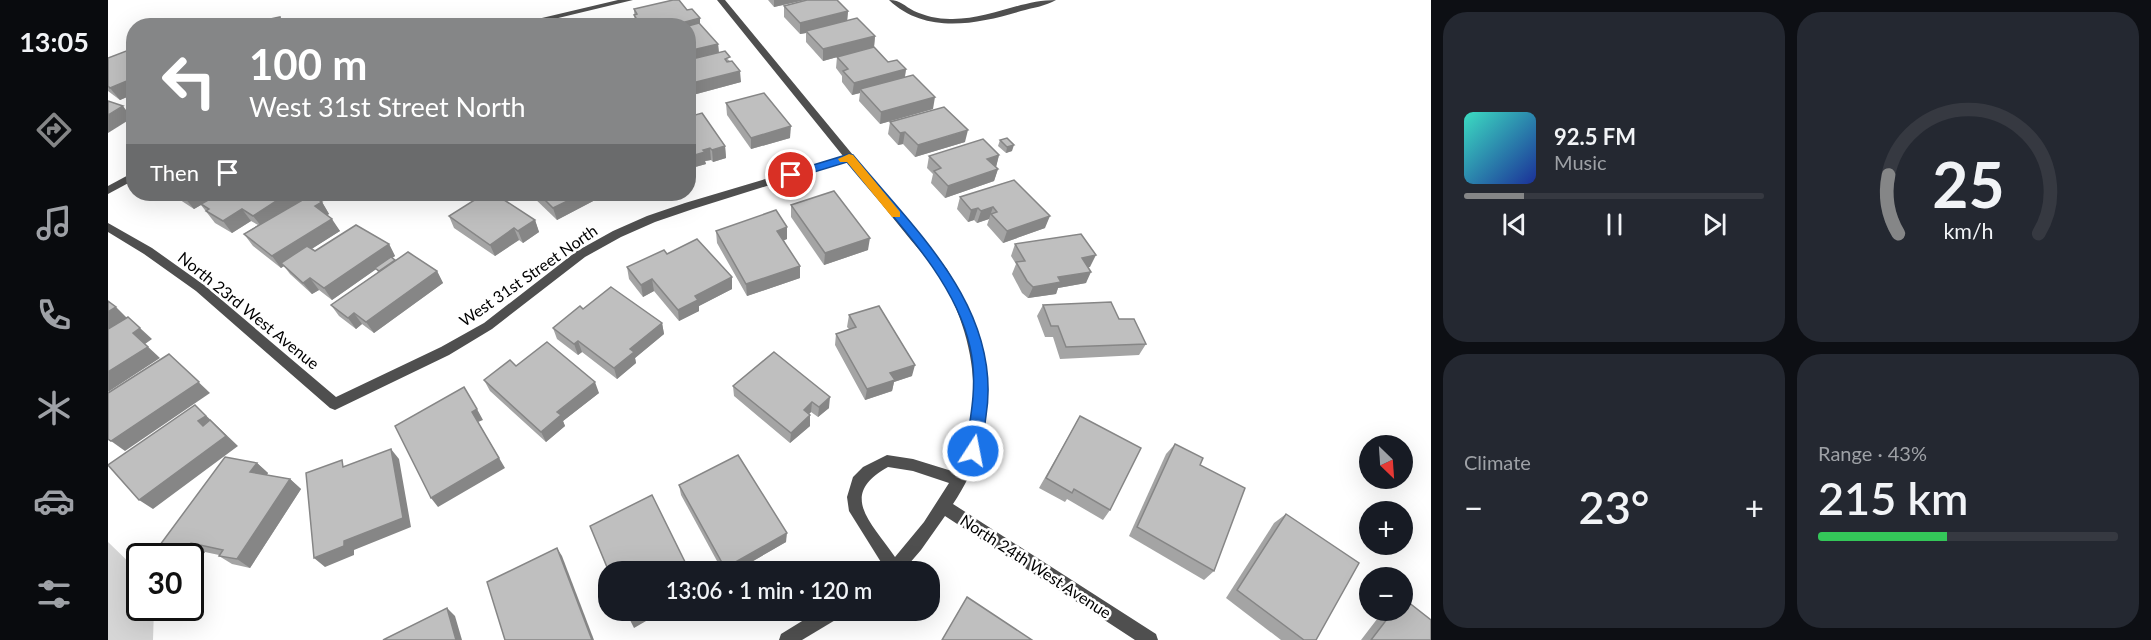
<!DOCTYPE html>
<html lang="en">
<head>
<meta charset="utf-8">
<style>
	:root { --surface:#171b24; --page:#242831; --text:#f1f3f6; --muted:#9ea1a6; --line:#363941; --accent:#858687 }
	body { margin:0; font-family:Lato,sans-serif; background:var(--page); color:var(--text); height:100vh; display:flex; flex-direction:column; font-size:22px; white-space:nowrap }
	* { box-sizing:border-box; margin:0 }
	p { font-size:20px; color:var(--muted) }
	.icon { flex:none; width:33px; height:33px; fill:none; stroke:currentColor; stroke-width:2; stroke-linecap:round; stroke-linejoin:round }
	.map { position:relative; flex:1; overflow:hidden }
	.side { display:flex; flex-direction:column; gap:12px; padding:12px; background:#0d0f14; width:720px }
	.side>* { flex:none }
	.guide { position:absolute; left:18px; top:18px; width:570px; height:183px; border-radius:24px; box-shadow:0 6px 24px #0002; background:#858687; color:#fff; overflow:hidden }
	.needle { width:39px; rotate:155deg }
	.controls { position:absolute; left:1251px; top:435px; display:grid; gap:12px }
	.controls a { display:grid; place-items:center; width:54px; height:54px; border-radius:50%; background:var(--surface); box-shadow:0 6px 24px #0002; font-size:30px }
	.speed { position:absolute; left:18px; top:543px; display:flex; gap:12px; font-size:30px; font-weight:700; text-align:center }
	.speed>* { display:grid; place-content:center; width:78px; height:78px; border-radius:50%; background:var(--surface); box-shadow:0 6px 24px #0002; line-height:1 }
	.speed .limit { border:3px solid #111; border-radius:9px; background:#fff; color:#111 }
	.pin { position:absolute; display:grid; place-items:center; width:51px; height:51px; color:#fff; margin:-26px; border:3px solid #fff; border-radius:50%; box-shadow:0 2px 6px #0007 }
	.me { position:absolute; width:66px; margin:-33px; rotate:11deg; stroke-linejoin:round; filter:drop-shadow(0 0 4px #0008) }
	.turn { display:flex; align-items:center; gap:21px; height:126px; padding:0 24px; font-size:27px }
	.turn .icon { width:78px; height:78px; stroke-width:2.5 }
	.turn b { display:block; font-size:42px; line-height:51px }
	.then { display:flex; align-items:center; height:57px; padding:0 24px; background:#0003; gap:12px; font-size:22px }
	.big { font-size:45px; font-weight:600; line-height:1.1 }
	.side .widget { flex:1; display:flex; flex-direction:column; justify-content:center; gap:9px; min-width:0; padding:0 21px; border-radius:24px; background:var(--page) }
	.side .dial { align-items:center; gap:0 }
	.dial svg { height:156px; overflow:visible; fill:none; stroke:var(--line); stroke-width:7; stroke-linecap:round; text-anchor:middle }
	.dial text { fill:var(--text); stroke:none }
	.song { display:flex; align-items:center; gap:18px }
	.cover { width:72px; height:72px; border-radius:9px; background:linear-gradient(135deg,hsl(170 70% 55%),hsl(230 70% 35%)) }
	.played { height:6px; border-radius:3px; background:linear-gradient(90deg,var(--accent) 20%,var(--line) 20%) }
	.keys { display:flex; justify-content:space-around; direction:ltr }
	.heat { display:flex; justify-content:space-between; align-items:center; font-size:33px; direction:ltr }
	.charge { height:9px; border-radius:4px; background:linear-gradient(90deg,#34c759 43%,var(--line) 0) }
	.side .tiles { flex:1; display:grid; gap:12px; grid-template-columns:repeat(2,1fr) }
	.trip { position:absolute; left:490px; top:561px; width:342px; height:60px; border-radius:24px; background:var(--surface); box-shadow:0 6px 24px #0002; font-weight:600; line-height:60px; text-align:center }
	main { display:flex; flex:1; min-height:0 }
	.menu { display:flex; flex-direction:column; width:108px; justify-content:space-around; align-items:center; background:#090b0e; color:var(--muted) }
	.menu .icon { width:42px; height:42px }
	.menu .active { color:var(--accent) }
	.menu b { font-size:27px; color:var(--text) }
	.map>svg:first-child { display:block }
	.green { fill:#d6d6d6 }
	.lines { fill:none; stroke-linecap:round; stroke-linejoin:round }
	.lane { fill:#4f4f4f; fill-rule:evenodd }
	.street { fill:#4f4f4f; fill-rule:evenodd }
	.wall { fill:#a4a4a4 }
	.shaded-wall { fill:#868686 }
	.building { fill:#bfbfbf; stroke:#868686; stroke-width:1.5 }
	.route { fill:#1a73e8; stroke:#114b97; stroke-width:1.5 }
	.slow { fill:#f59e0b }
	.labels { text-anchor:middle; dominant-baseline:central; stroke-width:5; stroke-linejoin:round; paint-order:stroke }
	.street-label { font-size:16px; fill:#000; stroke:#fff }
</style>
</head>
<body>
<main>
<nav class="menu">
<b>13:05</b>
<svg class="icon active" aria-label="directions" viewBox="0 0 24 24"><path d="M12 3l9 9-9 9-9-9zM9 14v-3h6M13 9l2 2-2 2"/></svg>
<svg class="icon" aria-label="music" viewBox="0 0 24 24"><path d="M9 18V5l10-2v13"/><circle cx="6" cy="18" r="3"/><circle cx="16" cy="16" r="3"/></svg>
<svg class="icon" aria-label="phone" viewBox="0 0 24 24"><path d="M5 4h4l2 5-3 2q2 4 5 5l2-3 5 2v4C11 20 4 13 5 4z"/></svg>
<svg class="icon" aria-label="climate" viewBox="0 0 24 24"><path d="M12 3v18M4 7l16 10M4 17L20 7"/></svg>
<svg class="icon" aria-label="car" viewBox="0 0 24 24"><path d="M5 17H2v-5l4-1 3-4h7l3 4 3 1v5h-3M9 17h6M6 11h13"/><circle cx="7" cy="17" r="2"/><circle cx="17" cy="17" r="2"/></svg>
<svg class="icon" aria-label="filters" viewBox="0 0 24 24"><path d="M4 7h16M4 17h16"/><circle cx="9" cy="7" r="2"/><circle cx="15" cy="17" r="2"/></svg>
</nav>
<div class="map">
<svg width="1323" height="640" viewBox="0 0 1323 640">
	<rect width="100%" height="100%" fill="#fff"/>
	<polygon class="green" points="0,542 31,572 32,608 46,608 45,640 0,640"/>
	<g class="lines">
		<path class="lane" d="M781,0C793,0 796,6 806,11C817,16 830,19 842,19C879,20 912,0 948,0C938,6 924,8 913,11C869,24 818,35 781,0Z"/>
		<g class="street">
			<polygon points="510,0 525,0 417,26 400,26"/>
			<path d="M609,0H617L839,269C883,349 898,425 845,504L1048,634L1050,640H1027L837,516L813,550L794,572H775L776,567L741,511L739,497L745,477L755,467L779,455L805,459L847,472C879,410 867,334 831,275C823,263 812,251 802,239C781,213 760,187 739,161L585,209L547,222L513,237L477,257L384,329L341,355L227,410L222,408L88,291L36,254L0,232V223L44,248L96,285L228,397L333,347L376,323L469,251L505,231L539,216L577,203L735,156ZM780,467L805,471L841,483L816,522L787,557C764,523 729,495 780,467Z"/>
			<polygon points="26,172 26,180 0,194 0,186"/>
			<polygon points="712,610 736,610 734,616 694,640 671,640 673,634"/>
		</g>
	</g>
	<g class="wall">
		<polygon points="660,0 697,0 666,7"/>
		<polygon points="676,6 740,11 739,21 767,36 766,47 780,62 798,69 797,77 825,109 772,124 751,101 752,93 744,95 734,82 734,76 728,68 729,57 715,61 698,42 698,33 692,34 676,17"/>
		<polygon points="526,9 579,10 610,44 611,52 622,61 633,82 581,96 580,26 527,26"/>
		<polygon points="26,48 26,94 12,100 0,91 0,58"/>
		<polygon points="618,103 682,138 643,149 619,115"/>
		<polygon points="580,117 617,146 618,158 605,162 603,160 597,161 598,164 580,169"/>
		<polygon points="782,122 857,142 807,157 795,144 790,145 780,134"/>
		<polygon points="892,140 904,151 898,153 890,146"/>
		<polygon points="891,155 888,167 890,169 886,181 837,198 823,183 825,174 819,168 821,156"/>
		<polygon points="906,180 937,228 895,243 879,225 881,219 869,223 866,220 860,222 849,209 852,197"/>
		<polygon points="63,194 195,194 189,197 192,201 214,202 221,214 219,215 232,231 203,249 207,251 281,244 287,256 284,258 287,260 329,271 335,283 266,333 254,324 248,329 231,316 223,305 270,272 268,269 224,300 211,290 204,294 182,274 176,266 173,268 145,246 136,234 150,225 143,221 124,233 107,223 93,205 86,209"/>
		<polygon points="422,194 488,194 489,199 449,220"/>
		<polygon points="683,205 760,250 716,265 683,217"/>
		<polygon points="341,216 427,220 431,232 415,243 411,240 387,256 346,228"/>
		<polygon points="679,227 679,239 676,240 692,278 639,296 609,243 608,231"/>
		<polygon points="907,244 982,267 980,267 978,283 950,288 948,294 920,298 914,293 904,274 908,264 903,256"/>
		<polygon points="559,254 624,277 624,289 591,306 591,311 571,321 546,291 535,297 521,279 519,267"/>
		<polygon points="935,305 1011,319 1038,344 1031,355 952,359 945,337 937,337 929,316"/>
		<polygon points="475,309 554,323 556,334 527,358 528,363 509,379 474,352 470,355 449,339 445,328"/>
		<polygon points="741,315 804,376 786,382 784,391 757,400 727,345 728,334 741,329 739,327"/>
		<polygon points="666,352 721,408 710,417 703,412 701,414 702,426 682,443 626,396 625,386"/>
		<polygon points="408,366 491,393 455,421 457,426 438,442 382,391 376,380"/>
		<polygon points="972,416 1002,510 995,520 959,499 957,502 931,488"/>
		<polygon points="1067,444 1106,571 1096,580 1021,536 1058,454"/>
		<polygon points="149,463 160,473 159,475 182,479 193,489 142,568 124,564 111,556 111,555 97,552 89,563 82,561 82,556 63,556 49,549"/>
		<polygon points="571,485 678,542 626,572 615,572 573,495"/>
		<polygon points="1178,514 1208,640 1173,640 1118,598 1166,523"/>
		<polygon points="1295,598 1323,640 1253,640 1276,610 1294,610 1294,599"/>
	</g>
	<g class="shaded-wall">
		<polygon points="666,0 697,0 666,7"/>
		<polygon points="740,11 739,22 698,31 698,33 692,34 692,23"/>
		<polygon points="592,18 592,30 580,26 562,26"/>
		<polygon points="767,36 766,47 715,61 715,49"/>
		<polygon points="610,44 611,56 580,63 580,51"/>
		<polygon points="798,69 796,81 752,89 752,93 744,95 746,83"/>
		<polygon points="632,71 633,82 581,96 580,84"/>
		<polygon points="26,78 26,94 12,100 2,88"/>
		<polygon points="827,97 825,109 772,124 773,112"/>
		<polygon points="15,106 24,118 0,133 0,115"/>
		<polygon points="683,126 682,138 643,149 643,138"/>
		<polygon points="860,130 857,142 807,157 810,145"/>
		<polygon points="797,132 795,144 790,145 792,133"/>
		<polygon points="906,145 904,151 898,153 899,147"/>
		<polygon points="617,146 618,158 605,162 604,150"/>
		<polygon points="602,148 603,160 597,161 598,164 580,169 580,157 595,150"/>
		<polygon points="891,155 888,167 879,159"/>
		<polygon points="890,169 886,181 837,198 840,186"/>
		<polygon points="82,194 112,194 86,209 76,197"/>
		<polygon points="179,194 195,194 189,197 192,202 154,227 145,216"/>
		<polygon points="474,194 488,194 489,199 449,220 445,208"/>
		<polygon points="214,202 221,214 214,218 207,206"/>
		<polygon points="885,207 881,219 869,223 873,211"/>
		<polygon points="870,208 866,220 860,222 863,210"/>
		<polygon points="134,209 143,221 124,233 115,221"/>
		<polygon points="942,216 937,228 895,243 899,231"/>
		<polygon points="224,219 232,231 177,266 173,263 176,266 173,268 164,256"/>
		<polygon points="427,220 431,232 415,243 410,231"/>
		<polygon points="679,227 679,239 669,243 669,231"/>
		<polygon points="406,228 411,240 387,256 382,245"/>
		<polygon points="762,238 760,250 716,265 717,253"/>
		<polygon points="281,244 287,256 224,300 216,288"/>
		<polygon points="988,255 982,267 968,269 974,258"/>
		<polygon points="692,266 692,278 639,296 638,284"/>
		<polygon points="329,271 335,283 266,333 258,322"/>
		<polygon points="983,272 978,283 950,288 948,294 920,298 925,287 950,277"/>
		<polygon points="624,277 624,289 591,306 591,311 571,321 570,310 587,296"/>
		<polygon points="202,278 211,290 204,294 195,283"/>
		<polygon points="544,279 546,291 535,297 533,285"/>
		<polygon points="8,307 20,319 0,332 0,312"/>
		<polygon points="246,313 254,324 248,329 240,318"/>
		<polygon points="554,323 556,334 527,358 528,363 509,379 506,368 522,349"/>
		<polygon points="32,328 44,339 37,344 52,358 0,392 0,372 25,333"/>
		<polygon points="470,341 474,352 470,355 466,344"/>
		<polygon points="61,354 102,393 17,451 3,441"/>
		<polygon points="807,365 804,376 786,382 784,391 757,400 759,389 782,373"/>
		<polygon points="487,382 491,393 455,421 457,426 438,442 433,432 449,412"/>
		<polygon points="722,397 721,408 710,417 711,407"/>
		<polygon points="704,402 703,412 695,420 696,410"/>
		<polygon points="87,405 130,446 45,509 31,500 90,421"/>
		<polygon points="369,409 375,420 370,422 397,468 330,507 323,498 364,412"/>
		<polygon points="702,415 702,426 682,443 683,433"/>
		<polygon points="283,449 291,459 303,527 246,550 246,555 217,567 206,558 236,541"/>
		<polygon points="149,463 160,473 154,482 142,472"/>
		<polygon points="182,479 193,489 142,568 129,559"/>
		<polygon points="679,533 678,542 626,572 617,572 617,568"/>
		<polygon points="83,543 97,552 89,563 82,559 82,556 79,556 75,554"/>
		<polygon points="449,548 454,556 486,640 484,640"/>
		<polygon points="339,608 347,616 354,640 348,640"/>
		<polygon points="540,610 557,610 526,628 522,620"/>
	</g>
	<g class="building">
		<polygon points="565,0 571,0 579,10 584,9 592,18 562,26 533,26 526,15 529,14 526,9"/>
		<polygon points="699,0 729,0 740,11 692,23 676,6"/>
		<polygon points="172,17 173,22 189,19 190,26 148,26 148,22"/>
		<polygon points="749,18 767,36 715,49 698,31"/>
		<polygon points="591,23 610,44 580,51 580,26"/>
		<polygon points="766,47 780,62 789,60 798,69 746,83 735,71 740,69 729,57"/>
		<polygon points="26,48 26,78 2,88 0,86 0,58"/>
		<polygon points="617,51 622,57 617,59 619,62 624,61 632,71 580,84 580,60"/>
		<polygon points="805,75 827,97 773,112 752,89"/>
		<polygon points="656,93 683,126 643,138 618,103"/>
		<polygon points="0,101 15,106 0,115"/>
		<polygon points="836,107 860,130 810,145 797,132 792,133 782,122"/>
		<polygon points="594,113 617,146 604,150 602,148 595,150 597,152 580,157 580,117"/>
		<polygon points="899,138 906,145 899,147 892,140"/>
		<polygon points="875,139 891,155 879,159 890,169 840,186 826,171 833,168 821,156"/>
		<polygon points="906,180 942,216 899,231 883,214 889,212 885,207 873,211 870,208 863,210 852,197"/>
		<polygon points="726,191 762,238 717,253 683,205"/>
		<polygon points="71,194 82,194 76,197"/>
		<polygon points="111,194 179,194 145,216 134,209 115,221 98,211 101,209 93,204"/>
		<polygon points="376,194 387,194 427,220 410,231 406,228 382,245 341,216"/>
		<polygon points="431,194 474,194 445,208"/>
		<polygon points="203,195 214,202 207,206 224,219 164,256 136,234"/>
		<polygon points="668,210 679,227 669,231 692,266 638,284 608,231"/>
		<polygon points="248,225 281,244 216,288 202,278 195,283 173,263 199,246 207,251"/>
		<polygon points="973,234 988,255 974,258 983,272 950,277 953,282 925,287 919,281 908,262 917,261 907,244"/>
		<polygon points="589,239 624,277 587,296 590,300 570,310 544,279 533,285 519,267 556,250 559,254"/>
		<polygon points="300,252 329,271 258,322 246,313 240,318 223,305"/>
		<polygon points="283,257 287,260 271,271 267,268"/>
		<polygon points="503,287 554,323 522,349 526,352 506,368 470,341 466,344 445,328 472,306 475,309"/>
		<polygon points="0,301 8,307 0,312"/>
		<polygon points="1003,302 1011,319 1026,319 1038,344 958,347 950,326 943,326 935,305"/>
		<polygon points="771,306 807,365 782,373 787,380 759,389 728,334 748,327 741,315"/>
		<polygon points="20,317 32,328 25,333 40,347 0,372 0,329"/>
		<polygon points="439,342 487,382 449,412 453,415 433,432 376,380 402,360 408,366"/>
		<polygon points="666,352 722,397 711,407 704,402 696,410 702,415 683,433 625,386"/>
		<polygon points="61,354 91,382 3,441 0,439 0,393"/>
		<polygon points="356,387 369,409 364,412 391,458 323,498 287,426"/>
		<polygon points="87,405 98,416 90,421 95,426 102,420 118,436 31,500 0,465"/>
		<polygon points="972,416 1033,448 1002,510 966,489 964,493 938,478"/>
		<polygon points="1067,444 1095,458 1092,465 1137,488 1106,571 1029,527"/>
		<polygon points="283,449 295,518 236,541 236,546 206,558 198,473 234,460 235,467"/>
		<polygon points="630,455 679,533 617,568 571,485"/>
		<polygon points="117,457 149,463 142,472 182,479 129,559 111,556 115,550 83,543 75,554 49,549"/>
		<polygon points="544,495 582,572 501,572 482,526"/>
		<polygon points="1178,514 1251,563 1208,640 1196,640 1129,590"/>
		<polygon points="449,548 484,640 397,640 379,582"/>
		<polygon points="859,597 924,640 834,640"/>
		<polygon points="1295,598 1323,620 1323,640 1263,640 1286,610 1294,610 1294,599"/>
		<polygon points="339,608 348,640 275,640"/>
		<polygon points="518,610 540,610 522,620"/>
	</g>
	<path class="route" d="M741,154L745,155C807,230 895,309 878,416C876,429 876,444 870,456L865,458L859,456L857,451C863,417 870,382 862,347C847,278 783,216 739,162L683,179L677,175L679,173Z"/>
	<polygon class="slow" points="741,154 745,155 792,212 792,217 784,217 739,162 732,162 730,159"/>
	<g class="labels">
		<g class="street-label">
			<text transform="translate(420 275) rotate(-35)">West 31st Street North</text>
			<text transform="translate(141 310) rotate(39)">North 23rd West Avenue</text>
			<text transform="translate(928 566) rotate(33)">North 24th West Avenue</text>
		</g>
	</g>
</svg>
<div class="controls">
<a><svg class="needle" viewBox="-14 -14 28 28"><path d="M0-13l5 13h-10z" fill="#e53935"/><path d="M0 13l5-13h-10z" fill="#9ea1a6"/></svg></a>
<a>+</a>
<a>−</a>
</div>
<div class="speed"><div class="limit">30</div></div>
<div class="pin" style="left:683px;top:175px;background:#d93025"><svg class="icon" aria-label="arrive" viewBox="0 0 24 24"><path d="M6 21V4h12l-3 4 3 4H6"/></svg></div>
<svg class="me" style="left:865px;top:451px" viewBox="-20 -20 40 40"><circle r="17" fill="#1a73e8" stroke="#fff" stroke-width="3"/><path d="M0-11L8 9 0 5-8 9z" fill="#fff"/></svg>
<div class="trip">13:06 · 1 min · 120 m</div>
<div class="guide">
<div class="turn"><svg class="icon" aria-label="left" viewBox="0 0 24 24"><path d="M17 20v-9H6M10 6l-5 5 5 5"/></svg><div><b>100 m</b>West 31st Street North</div></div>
<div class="then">Then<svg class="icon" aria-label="arrive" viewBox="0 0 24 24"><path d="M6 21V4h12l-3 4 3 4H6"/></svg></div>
</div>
</div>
<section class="side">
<div class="tiles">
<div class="widget">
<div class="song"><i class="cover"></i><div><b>92.5 FM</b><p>Music</p></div></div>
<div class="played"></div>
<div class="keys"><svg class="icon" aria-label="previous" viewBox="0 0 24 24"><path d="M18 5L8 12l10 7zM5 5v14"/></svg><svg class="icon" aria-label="pause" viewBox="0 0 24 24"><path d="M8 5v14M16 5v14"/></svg><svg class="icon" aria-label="next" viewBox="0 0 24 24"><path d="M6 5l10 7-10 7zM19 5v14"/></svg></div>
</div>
<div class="widget dial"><svg viewBox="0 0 100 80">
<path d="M14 69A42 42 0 1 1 86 69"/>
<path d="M14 69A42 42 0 0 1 9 39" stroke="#858687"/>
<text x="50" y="56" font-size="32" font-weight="700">25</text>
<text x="50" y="72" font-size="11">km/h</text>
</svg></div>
<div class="widget"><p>Climate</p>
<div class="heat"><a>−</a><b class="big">23°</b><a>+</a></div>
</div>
<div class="widget"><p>Range · 43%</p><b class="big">215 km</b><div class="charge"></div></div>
</div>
</section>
</main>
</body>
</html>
